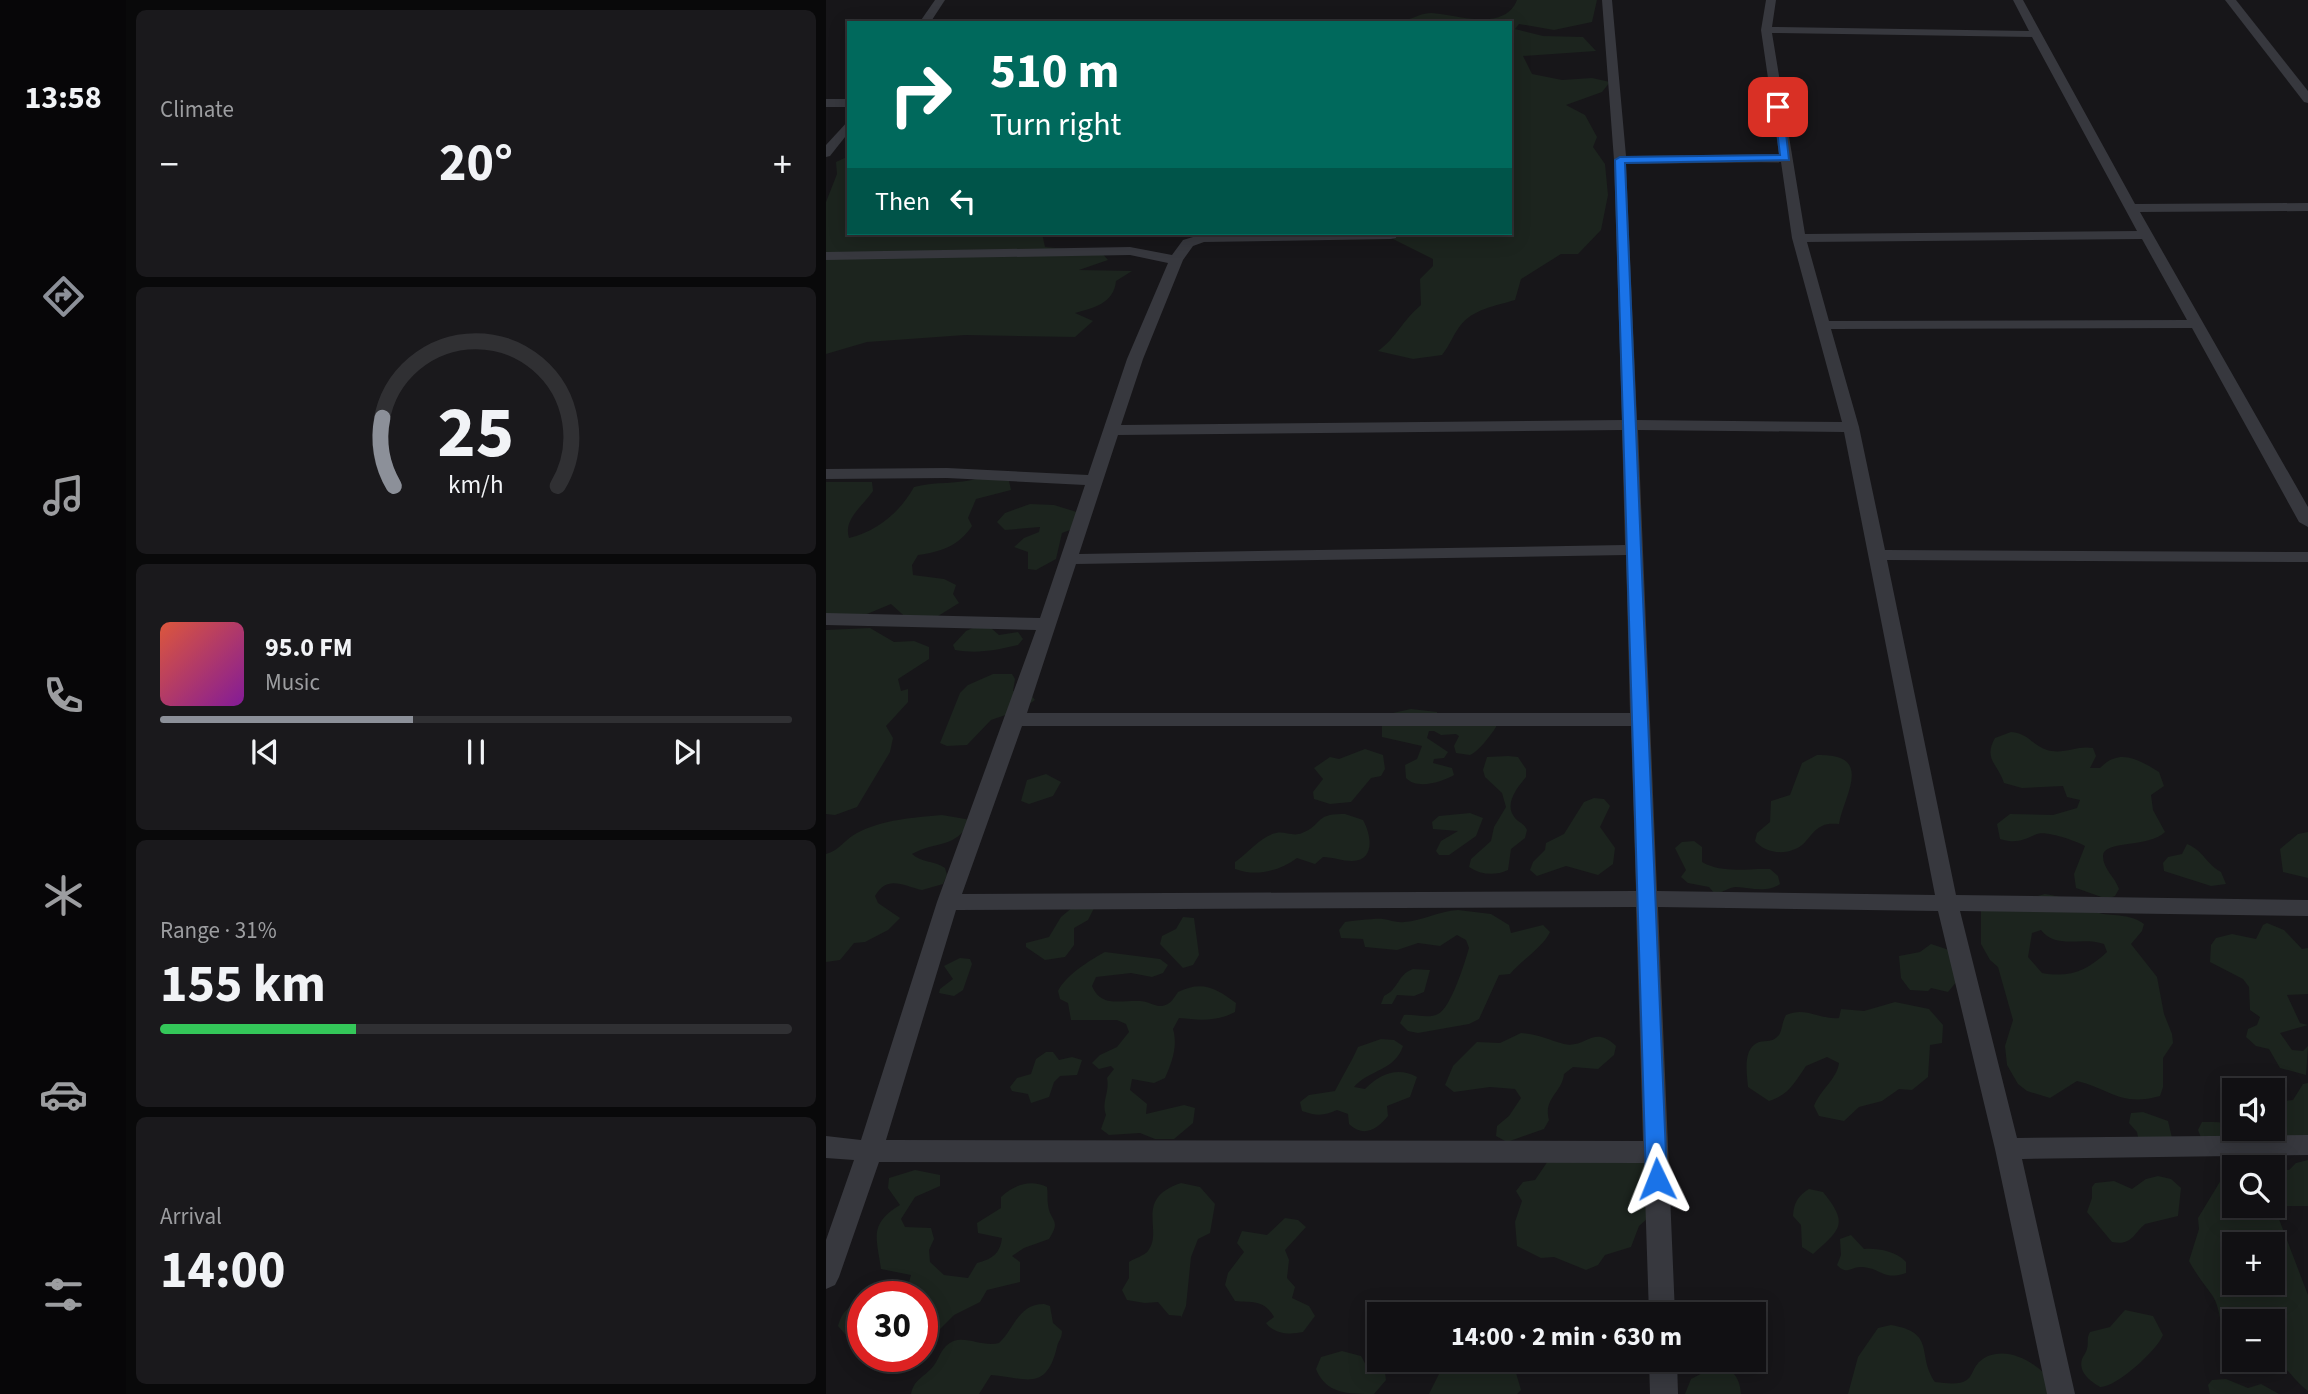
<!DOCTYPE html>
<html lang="en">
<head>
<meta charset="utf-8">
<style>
	:root { --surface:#111013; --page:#1a191c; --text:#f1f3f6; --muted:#9c9da0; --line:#303033; --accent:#8c9099 }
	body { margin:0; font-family:"Source Sans 3",sans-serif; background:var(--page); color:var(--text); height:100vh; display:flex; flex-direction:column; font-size:26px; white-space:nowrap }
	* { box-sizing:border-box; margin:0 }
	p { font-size:23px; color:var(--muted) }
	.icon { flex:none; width:38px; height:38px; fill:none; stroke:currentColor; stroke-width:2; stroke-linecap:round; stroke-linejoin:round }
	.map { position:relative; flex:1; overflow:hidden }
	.details { display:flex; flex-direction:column; gap:10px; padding:10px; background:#09090a; width:700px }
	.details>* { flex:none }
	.hud { position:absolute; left:21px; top:21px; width:665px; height:214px; border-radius:0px; box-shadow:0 4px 18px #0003,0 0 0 2px var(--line); background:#00695c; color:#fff; overflow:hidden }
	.controls { position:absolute; left:1396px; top:1078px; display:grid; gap:14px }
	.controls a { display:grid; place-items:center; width:63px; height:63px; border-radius:0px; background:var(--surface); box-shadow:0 4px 18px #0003,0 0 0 2px var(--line); font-size:35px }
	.speed { position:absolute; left:21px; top:1281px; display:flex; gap:14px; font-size:35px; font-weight:700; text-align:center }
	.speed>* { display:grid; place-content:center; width:91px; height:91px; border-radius:50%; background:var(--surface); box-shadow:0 4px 18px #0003,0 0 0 2px var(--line); line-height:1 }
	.speed .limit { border:10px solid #d22; background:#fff; color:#111 }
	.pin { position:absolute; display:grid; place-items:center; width:60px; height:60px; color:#fff; margin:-30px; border-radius:14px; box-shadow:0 4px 10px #0006 }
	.me { position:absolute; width:77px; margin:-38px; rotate:358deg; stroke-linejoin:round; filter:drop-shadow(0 0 5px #0008) }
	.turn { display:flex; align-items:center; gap:24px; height:147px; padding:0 28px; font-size:32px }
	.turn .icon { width:91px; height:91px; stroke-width:2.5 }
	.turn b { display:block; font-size:49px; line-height:60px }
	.then { display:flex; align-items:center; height:66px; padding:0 28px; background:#0003; gap:14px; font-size:26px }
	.big { font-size:52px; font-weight:700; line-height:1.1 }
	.details .widget { flex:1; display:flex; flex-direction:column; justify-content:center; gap:10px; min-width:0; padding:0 24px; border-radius:10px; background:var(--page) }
	.details .dial { align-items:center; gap:0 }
	.dial svg { height:182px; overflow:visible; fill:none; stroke:var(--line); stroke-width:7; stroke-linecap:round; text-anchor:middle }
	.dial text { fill:var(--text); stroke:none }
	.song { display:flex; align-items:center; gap:21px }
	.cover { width:84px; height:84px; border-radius:10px; background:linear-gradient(135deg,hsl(10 70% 55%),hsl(290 70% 35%)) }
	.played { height:7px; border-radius:4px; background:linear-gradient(90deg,var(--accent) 40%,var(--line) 40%) }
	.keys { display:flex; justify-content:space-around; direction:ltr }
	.heat { display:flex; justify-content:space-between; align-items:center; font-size:38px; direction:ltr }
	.charge { height:10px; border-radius:5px; background:linear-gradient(90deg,#34c759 31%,var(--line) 0) }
	.trip { position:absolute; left:541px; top:1302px; width:399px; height:70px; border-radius:0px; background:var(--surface); box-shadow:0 4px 18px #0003,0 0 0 2px var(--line); font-weight:700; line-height:70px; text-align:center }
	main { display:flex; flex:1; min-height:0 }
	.tabs { display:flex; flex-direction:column; width:126px; justify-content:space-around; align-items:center; background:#070608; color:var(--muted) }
	.tabs .icon { width:49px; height:49px }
	.tabs .selected { color:var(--accent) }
	.tabs b { font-size:32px; color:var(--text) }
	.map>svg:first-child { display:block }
	.green { fill:#1c241e; fill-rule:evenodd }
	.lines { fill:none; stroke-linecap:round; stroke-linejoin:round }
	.minor { fill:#37383e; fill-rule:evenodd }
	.route { fill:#1a73e8; stroke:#114b97; stroke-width:2 }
</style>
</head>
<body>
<main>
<nav class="tabs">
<b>13:58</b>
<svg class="icon selected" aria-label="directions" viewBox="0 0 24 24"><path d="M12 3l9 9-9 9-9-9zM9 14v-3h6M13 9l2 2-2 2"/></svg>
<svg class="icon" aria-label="music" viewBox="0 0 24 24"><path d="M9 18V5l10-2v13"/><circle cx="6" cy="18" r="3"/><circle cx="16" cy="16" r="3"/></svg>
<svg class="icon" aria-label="phone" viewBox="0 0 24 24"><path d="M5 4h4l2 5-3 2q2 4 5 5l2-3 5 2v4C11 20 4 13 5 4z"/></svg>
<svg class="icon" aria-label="climate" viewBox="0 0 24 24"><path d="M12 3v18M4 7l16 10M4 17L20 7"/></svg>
<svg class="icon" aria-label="car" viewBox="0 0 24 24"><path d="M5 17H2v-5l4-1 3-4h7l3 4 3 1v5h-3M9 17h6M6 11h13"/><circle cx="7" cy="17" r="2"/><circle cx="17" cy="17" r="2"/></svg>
<svg class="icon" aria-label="filters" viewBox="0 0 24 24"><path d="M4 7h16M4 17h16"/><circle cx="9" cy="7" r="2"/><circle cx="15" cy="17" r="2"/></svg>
</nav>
<section class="details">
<div class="widget"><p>Climate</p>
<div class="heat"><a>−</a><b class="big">20°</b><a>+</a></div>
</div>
<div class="widget dial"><svg viewBox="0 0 100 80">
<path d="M14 69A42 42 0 1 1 86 69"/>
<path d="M14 69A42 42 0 0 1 9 39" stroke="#8c9099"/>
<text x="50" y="56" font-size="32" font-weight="700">25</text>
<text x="50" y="72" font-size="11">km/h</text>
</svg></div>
<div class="widget">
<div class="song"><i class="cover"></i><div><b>95.0 FM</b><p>Music</p></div></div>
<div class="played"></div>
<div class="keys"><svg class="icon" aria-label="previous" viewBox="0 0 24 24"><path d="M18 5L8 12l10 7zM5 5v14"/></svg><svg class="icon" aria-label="pause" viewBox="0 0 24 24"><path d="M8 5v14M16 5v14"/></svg><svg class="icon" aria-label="next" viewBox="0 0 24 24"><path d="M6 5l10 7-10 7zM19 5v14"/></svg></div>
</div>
<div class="widget"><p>Range · 31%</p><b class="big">155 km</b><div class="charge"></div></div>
<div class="widget"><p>Arrival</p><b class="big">14:00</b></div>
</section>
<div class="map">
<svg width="1482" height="1394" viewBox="0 0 1482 1394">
	<rect width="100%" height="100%" fill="#171619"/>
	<g class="green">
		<path d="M691,0H771L766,22L728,30L693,24L689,29L717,36L757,37L770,51L697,56L706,74L736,80L766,78L784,82L776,92L740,105L759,115L771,137L767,147L779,164L782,195L775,230L752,254H735L695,279L689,300C669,306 647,309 634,326C627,335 624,345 616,355L587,359L552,351C572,336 575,322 595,305L594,279L607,266V259L567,239L569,233H684V23H584L583,19C590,17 597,13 605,13C629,14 678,33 691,0Z"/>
		<path d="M23,156V233H216L219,247L275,252L282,260L253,270L306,271L290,281C288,303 268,308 249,313L267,321L249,337L139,335L41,342L0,354V202L11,174L10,162Z"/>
		<path d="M153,478L183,481L185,490L150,499L142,518L146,526C133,546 114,552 92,555L86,565L87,575L118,579L130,585L127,594L133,603L104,621H84L65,604L29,619L0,614V482H46L47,491C37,506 17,519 23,538C52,531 74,512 88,487C110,481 131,485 153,478Z"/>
		<polygon points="204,504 228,505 254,513 244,530 236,533 230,559 210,570 202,569 202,552 188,547 198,538 213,532 214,527 179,530 171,522 179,513"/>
		<path d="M149,627L165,628L173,635L192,632L197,639L192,645C170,650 152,654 129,650L127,645L140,631Z"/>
		<polygon points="44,628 68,642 88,641 103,647 103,659 72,679 75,691 82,689 82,702 60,726 67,738 64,752 31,807 9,815 0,814 0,630"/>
		<polygon points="167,674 186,674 189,679 187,691 205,695 209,700 194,710 165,720 141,745 121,746 114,743 134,693 142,685"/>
		<path d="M585,709L611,712V719L670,724V727C665,735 652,752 644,755L630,753L628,746L633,736L630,734L615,735L608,731H603L601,738L622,752L618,758L608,759L607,763L626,768L628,775C616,782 591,790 580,778L579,765L591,759L596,746L556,737V724L567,713Z"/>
		<path d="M1185,732C1202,733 1206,745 1221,750C1238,755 1251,745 1267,748L1270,756L1264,768H1274C1293,748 1312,759 1333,772L1338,786L1325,795L1327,810L1339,832C1323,848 1277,840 1277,856C1277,869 1289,877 1293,889L1289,896L1281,899L1250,888L1248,874L1259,846C1251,841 1219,830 1211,834C1197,840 1191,844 1174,839L1171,824L1184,814L1227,815L1251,808L1254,800L1241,797L1237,786L1196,788L1178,783C1172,764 1157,759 1169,738Z"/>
		<polygon points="539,749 557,755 559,769 555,776 545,778 525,802 504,804 488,799 487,792 497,779 488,768 504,757 513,759"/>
		<path d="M991,755C1050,753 1017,797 1013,824C1007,824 1002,823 996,826C987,830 983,839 976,845C962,856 940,854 929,841L931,833L944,822L945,801L964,795L976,763Z"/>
		<path d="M682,756L692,757L700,769V777C692,787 677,804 689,818C693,823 698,823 701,830L699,838L685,849L682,870C669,876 655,875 643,867L645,859L665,841L668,827L680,807L676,793L659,777L657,770L661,757Z"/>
		<polygon points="220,774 235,782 227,796 203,804 195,801 201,780"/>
		<polygon points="768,798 778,799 784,806 774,827 789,848 787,864 772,875 740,866 711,876 704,870 707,862 719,850 720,843 738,834 758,802"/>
		<polygon points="644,813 657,818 650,836 623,855 613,855 610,851 615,841 632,831 607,829 606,822 613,816"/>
		<path d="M519,814L537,820C545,834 550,860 526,861C516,861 507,857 497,857L489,864L471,858C454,871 430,877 409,869V862C422,853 435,836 450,833C459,831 467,837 476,833C497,825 488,813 519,814Z"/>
		<path d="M116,815L145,820C129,850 111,840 86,854C95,863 108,860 119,868L121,875L117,884L96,890C78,886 61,874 49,896L52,903L74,918L62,930L39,942L28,943L14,960L0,962V854C14,850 19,839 31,833C58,819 86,818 116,815Z"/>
		<polygon points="1482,832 1482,878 1457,872 1454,849 1472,834"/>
		<path d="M868,841L876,847V862C897,874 921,868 944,869L952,876L954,884C941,893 925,888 910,887C903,887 896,893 889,894L883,887L862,883L855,877L860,870L849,848L856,842Z"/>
		<path d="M1361,844C1377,850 1381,865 1395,872L1400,884L1385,886L1338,871L1337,863L1342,857L1356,854Z"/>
		<path d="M1219,894C1239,896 1254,907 1273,913C1290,917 1303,913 1318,924L1316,931L1305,944L1331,977L1338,1014L1346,1034L1347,1043L1337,1058V1087L1334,1096C1295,1107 1284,1089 1251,1081L1224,1098L1201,1091L1192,1084L1181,1065L1179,1046L1187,1020L1172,967L1164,960L1155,944V911ZM1215,930C1230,950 1256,936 1278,944L1281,952C1261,971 1243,978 1216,973L1202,957L1206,933Z"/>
		<polygon points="247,907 268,908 262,920 248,928 248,945 239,957 219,960 200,947 200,943 223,937 235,917"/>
		<path d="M632,910L665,914L683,925L685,933L717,925L724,932C717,947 696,960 684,974L673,975L653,1019L643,1024L592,1033L582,1031L574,1023L578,1015C589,1014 603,1019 612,1014C625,1008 639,962 643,948L640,940L631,935L614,946L592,943L571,950L539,947L537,939L515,938L513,930L519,922C527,921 550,918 557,919C564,920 571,923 578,922C597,921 612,911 632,910Z"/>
		<polygon points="357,917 368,918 373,955 367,965 357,968 334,944 336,936 350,929"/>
		<polygon points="1441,923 1458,930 1476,949 1482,948 1482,994 1461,995 1474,1023 1482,1025 1454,1033 1466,1050 1477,1051 1482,1046 1480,1075 1454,1068 1443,1049 1430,1046 1420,1037 1422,1029 1431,1025 1434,1017 1424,1010 1423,987 1417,979 1384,962 1385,945 1390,938 1406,934 1430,939 1437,925"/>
		<polygon points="1105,944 1126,951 1131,981 1122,992 1105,988 1102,991 1084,990 1075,978 1073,956 1094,952"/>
		<path d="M279,952L334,959L342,965L337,973L326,977L305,973L270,977L266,986C275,1008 295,1000 314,1001C321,1001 330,1007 336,1006C344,1005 348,998 352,992C376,980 390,988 410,1003L409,1012C390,1022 373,1020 353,1018L347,1029C352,1046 346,1062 339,1078L328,1083L306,1079L304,1090L321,1104L320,1114L358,1105L369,1108L367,1123L348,1139H329L314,1133L283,1135L275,1129L280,1115C275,1102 284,1092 281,1078L288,1069L285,1066L273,1069L266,1063L274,1055L291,1047L303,1032L300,1024L291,1020H245L242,1003L234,999L232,991C240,975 264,960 279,952Z"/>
		<polygon points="134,958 144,959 146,964 137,990 128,996 113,993 114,989 127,979 118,966"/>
		<path d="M587,969L604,970L598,992L588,996L571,995L566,1004H555L558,996C573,989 571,975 587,969Z"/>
		<path d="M1069,1002L1103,1009L1117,1025L1116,1043L1104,1045L1102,1077L1086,1090L1073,1089L1056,1101L1033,1107L1018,1121L993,1116L988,1106C994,1090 1011,1079 1013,1063L1001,1057L980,1066C968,1083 964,1094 943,1101L922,1087C921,1074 916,1048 933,1042C941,1040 946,1043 953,1035C956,1031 956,1022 960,1015C980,1006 994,1020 1013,1018L1015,1009L1038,1011Z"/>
		<path d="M695,1033C712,1034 723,1040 738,1044C760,1049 767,1024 790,1046L788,1055L772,1069L747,1067L738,1074C736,1093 717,1098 723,1120L718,1129L681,1142L670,1136L671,1126L683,1116L695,1098L689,1089L664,1087L628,1092L619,1085L627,1066L651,1042L674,1043Z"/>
		<path d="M555,1039L568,1040L577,1046C569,1071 542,1070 528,1087L539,1089C553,1074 572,1066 591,1077L584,1097L561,1106L562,1116C550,1131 537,1137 523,1124L522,1114L511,1110C498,1116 490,1116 476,1111L474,1102L483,1095L509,1091C517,1075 525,1063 532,1047Z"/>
		<polygon points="220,1052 227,1052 233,1060 246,1057 256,1060 251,1075 234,1076 228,1082 223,1097 205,1103 202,1094 186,1091 184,1087 191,1078 205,1074 210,1059"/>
		<polygon points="1482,1083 1482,1137 1435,1142 1429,1129 1447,1129 1447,1113 1456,1111 1456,1101 1467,1100 1477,1084"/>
		<polygon points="1317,1112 1342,1121 1347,1142 1313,1142 1311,1132 1303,1123 1305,1113"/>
		<path d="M1376,1122C1393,1122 1407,1121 1415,1134L1406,1139L1376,1140L1372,1130Z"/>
		<polygon points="813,1157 821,1166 822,1218 813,1226 805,1247 779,1255 772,1265 760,1270 728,1257 715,1258 691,1246 689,1222 696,1201 690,1191 697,1182 709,1180 722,1161"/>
		<path d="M1482,1160V1206H1448L1482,1295V1391C1468,1381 1462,1367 1447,1359V1321H1409V1340C1390,1329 1397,1311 1386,1295C1378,1284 1370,1274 1363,1261L1373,1229L1372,1218L1398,1175L1409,1172V1206H1447V1169L1463,1170L1470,1163ZM1409,1244H1447V1283H1409Z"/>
		<path d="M89,1170L114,1175V1186L89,1197L75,1219L79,1227L105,1228L108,1239L103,1250L104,1262L118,1275L142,1278L151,1263C166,1259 174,1254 176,1238L152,1233L151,1223L175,1208V1197C188,1185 204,1179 221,1187C222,1193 221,1199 222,1205C224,1222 236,1219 223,1239L198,1248L186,1256L194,1262V1282L161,1290L154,1302L128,1315L108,1335L96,1336V1297H73L82,1286L85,1275L55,1269C51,1239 42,1224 74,1205L62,1188L63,1178Z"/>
		<path d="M1332,1176L1345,1179L1355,1188L1352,1216L1319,1224C1307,1234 1306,1246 1286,1242L1261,1212L1266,1198V1187L1269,1183L1288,1181L1306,1189L1320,1179Z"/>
		<path d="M355,1183L374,1187L389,1204L384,1233L372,1239L365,1257L360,1306L355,1318V1316L343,1315L332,1302L319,1303L301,1300L296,1290L303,1278V1262C309,1258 318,1256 322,1251C338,1230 307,1199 355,1183Z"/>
		<path d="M983,1189L997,1192C1023,1224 1015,1229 987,1254L976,1247L975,1225L967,1216C968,1202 972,1196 983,1189Z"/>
		<path d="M459,1218L472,1220L480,1227L459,1250L463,1260L461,1278L469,1287L466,1298L483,1306L489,1316L477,1332C464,1335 448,1334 440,1323L448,1317C438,1299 426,1303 409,1301L399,1285L402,1273L418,1252L411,1243L416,1231L441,1235Z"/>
		<path d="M1025,1235L1038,1249C1051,1248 1070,1251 1080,1262V1273C1057,1281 1055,1268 1036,1267C1025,1266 1021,1276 1011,1265L1015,1255L1014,1239Z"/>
		<path d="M37,1302V1339L19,1334L12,1326C16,1312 22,1305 37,1302Z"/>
		<path d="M218,1304L224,1306L227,1323L236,1331C236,1339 232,1341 231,1347C220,1392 201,1378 165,1375L153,1394H85C88,1380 96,1378 105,1369C112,1362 113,1353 120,1346C135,1331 154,1348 173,1343C189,1328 192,1304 218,1304Z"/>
		<path d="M1299,1310L1327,1316L1337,1335C1332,1349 1290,1388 1274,1387C1265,1381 1252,1373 1256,1359C1257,1356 1260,1353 1261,1349C1263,1342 1260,1339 1264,1332L1284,1327Z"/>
		<path d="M1065,1325C1111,1333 1090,1354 1109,1382C1159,1389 1136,1368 1162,1356C1189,1345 1223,1371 1233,1394H1022L1032,1357L1052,1328Z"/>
		<path d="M516,1351L535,1356L541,1367L548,1366L559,1373L560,1380L548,1394C522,1394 500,1394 490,1369L495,1357Z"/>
		<polygon points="634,1360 676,1360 688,1366 695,1390 691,1394 603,1394 614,1372 627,1368"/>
		<path d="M890,1366C908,1370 913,1376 915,1394H859L865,1379Z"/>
		<polygon points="1400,1379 1422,1388 1435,1384 1453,1394 1384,1394 1382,1385 1386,1380"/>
	</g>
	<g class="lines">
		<g class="minor">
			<polygon points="109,0 119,0 104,23 93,23"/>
			<path d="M776,0H786L800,156L953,154L935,30L940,0H950L946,27L1203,31L1187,0H1197L1309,204L1482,203V211L1314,212L1482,507V527L1473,522L1366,328L1005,329L1033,427L1059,550L1482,552V562L1061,560L1130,895L1482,900V916L1134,911L1191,1138L1482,1135V1155L1196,1159L1249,1394H1221L1169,1149L1112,911L832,907L849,1314H823L818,1163L53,1162L13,1277L9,1285L0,1289V1240L28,1160L0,1158V1136L35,1140L111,902L210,630L0,625V613L214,618L259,485L121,478L0,479V469L121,468L262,475L301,359L342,263L304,255L0,260V252L304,247L346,255L357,240L377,234L570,233V238L565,239L378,242L367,246L357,260L317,359L295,425L796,420L788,160ZM946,33L1206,37L1311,231L979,234ZM955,162L966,238L1016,422L811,420L800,164ZM1316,239L1361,320L1003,321L981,242ZM796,430L799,545L253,554L292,435ZM812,430L1018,432L1109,895L831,891ZM800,555L804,713H201L250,564ZM196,726H805L810,891L136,894ZM810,907L817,1141L60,1140L130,910Z"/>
			<polygon points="1399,0 1410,0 1482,91 1482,103 1478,102"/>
			<rect x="0" y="99" width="23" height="8"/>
			<polygon points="23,120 23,132 4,156 0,157 0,145"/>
			<polygon points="823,1360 851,1360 852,1394 824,1394"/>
		</g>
	</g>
	<polygon class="route" points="948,105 957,107 963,160 799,163 841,1179 838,1185 831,1188 823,1185 820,1179 789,160 794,157 954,155"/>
</svg>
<div class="controls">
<a><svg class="icon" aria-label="sound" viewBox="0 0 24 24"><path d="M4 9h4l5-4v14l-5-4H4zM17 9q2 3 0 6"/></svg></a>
<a><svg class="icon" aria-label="search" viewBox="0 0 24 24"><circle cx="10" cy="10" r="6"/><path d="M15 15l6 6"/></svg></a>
<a>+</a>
<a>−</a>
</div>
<div class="speed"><div class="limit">30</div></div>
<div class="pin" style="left:952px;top:107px;background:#d93025"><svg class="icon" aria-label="arrive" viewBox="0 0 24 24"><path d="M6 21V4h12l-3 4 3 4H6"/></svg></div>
<svg class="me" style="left:831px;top:1179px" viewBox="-20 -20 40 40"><path d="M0-17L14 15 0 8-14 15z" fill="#1a73e8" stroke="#fff" stroke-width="4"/></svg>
<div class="trip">14:00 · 2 min · 630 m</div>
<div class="hud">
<div class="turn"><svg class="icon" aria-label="right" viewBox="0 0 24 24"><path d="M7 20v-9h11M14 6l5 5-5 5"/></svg><div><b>510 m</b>Turn right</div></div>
<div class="then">Then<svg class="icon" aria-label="left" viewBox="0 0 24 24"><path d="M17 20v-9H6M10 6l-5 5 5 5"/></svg></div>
</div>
</div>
</main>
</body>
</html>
